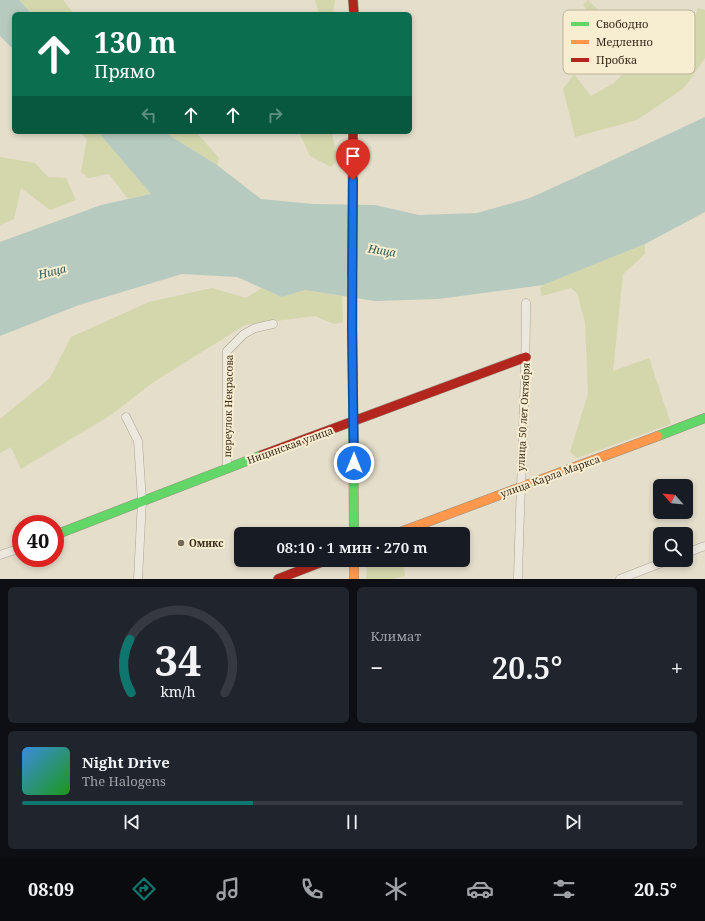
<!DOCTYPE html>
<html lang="ru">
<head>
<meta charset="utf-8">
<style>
	:root { --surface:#171b24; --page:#20242c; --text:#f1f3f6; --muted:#9ea1a6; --line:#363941; --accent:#0f766e }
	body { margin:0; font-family:"Noto Serif",serif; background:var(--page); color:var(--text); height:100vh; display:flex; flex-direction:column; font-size:15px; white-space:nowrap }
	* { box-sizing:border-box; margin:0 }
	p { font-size:13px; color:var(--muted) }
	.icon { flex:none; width:22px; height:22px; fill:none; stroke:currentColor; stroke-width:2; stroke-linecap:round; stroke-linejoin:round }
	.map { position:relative; height:579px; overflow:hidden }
	.sheet { display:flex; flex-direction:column; gap:8px; padding:8px; background:#0d0f14; flex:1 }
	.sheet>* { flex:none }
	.top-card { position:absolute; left:12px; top:12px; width:400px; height:122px; border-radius:6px; box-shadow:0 2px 6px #0003; background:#0b6e4f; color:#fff; overflow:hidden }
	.needle { width:26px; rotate:297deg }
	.buttons { position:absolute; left:653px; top:479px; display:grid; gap:8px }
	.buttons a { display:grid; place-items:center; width:40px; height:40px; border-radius:6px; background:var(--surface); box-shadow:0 2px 6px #0003; font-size:20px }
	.speed { position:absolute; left:12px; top:515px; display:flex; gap:8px; font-size:20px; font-weight:700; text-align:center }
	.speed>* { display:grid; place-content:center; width:52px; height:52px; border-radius:50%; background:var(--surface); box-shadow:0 2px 6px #0003; line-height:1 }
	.speed .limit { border:6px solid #d22; background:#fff; color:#111 }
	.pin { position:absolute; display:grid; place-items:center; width:34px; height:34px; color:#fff; margin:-41px -17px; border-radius:50% 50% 50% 0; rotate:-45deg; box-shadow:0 0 4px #0007 }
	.pin .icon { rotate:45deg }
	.me { position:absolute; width:44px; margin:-22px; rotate:0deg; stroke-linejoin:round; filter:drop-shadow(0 0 3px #0008) }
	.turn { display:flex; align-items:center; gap:14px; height:84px; padding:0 16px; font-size:18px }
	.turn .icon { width:52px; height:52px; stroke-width:2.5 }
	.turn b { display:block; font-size:28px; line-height:34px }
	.lanes { display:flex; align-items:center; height:38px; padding:0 16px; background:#0003; justify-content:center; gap:20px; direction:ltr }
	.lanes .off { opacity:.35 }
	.big { font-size:30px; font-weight:600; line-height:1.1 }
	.sheet .widget { flex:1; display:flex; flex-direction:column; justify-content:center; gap:6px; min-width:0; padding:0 14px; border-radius:6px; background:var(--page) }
	.sheet .dial { align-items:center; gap:0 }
	.dial svg { height:104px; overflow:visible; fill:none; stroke:var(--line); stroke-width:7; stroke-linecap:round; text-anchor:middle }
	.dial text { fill:var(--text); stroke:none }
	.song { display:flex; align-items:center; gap:12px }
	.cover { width:48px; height:48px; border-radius:6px; background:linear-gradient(135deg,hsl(210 70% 55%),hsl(120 70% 35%)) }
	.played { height:4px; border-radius:2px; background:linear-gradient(90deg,var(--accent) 35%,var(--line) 35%) }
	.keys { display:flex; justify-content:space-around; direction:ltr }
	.heat { display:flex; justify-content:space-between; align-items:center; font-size:22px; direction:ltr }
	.sheet .tiles { flex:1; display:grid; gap:8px; grid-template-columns:1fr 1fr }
	.widget:last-child { grid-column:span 2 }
	.trip { position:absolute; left:234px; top:527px; width:236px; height:40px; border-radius:6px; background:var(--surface); box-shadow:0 2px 6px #0003; font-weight:600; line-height:40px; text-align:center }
	.tab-bar { display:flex; height:64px; justify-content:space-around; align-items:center; background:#090b0e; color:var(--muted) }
	.tab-bar .icon { width:28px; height:28px }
	.tab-bar .active { color:var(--accent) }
	.tab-bar b { font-size:18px; color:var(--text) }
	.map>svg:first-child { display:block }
	.green { fill:#d4d6ac }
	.water { fill:#b7cabf }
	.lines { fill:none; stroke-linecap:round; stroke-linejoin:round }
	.street-casing { stroke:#aaa395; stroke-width:9 }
	.fast-casing { stroke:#9a9284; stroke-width:10 }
	.slow-casing { stroke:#9a9284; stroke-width:10 }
	.jam-casing { stroke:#9a9284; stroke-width:10 }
	.street { stroke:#ede8dd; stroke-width:8 }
	.fast { stroke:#63d668; stroke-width:9 }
	.slow { stroke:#ff974d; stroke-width:9 }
	.jam { stroke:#b3261e; stroke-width:9 }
	.route-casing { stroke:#114b97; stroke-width:10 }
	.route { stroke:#1a73e8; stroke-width:7 }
	.poi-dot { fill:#756a59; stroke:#f7edd0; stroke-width:1.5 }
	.labels { text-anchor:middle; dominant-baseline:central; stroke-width:4; stroke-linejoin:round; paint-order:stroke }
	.street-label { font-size:10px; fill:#392b1c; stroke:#f7edd0 }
	.poi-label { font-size:10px; font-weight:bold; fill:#392b1c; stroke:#f7edd0; text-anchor:start }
	.water-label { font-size:11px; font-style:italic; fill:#2a5a58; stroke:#f7edd0 }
	.key { fill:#f7edd0; stroke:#beb39a; stroke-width:1 }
	.key-label { font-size:11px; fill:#392b1c }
</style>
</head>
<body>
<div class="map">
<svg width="705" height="579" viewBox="0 0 705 579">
	<rect width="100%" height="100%" fill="#e5decb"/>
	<g class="green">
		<polygon points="19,0 63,0 74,14 32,14"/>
		<polygon points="315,0 335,0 333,14 319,14"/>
		<polygon points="588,0 606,18 644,30 649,25 689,34 698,8 705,10 705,58 684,88 637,120 575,137 563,89 574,74 591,96 614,83 628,69 614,59 629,53 628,37 602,31 583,5"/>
		<polygon points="80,132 98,132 151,194 128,199 109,174 89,178 81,172 87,139"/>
		<polygon points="164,132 196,132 219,158 217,165"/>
		<polygon points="300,132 332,132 337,160 331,167 310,156 300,134"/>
		<polygon points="0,157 35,163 48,177 66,178 76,200 50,210 21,188 14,219 0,225"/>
		<polygon points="645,244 645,254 623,274 613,371 649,358 671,424 577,458 570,452 588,394 585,322 577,293 571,288 542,296 540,288 543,285"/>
		<polygon points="212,288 246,298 262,288 282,297 305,290 342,296 343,322 334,324 315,316 245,325 152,383 111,415 21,469 11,447 0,453 0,419 50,378 71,337 149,302"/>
		<polygon points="367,560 403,560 405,576 391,579 366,579"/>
	</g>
	<g class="water">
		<polygon points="0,0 19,0 32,14 14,14 14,50 0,36"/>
		<polygon points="705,117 705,212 645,244 543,285 438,299 375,301 305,290 282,297 237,277 182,274 79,305 0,336 0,242 101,205 151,194 98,132 164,132 217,165 261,199 313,204 375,205 419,215 477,213 530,198 585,173"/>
	</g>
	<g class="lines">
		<g class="street-casing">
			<g id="street">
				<polyline points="126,417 138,441 142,500 138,579"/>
				<polyline points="227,468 227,351 244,334 255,328 273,324"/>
				<polyline points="686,553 705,546"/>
				<polyline points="0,555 21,548"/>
				<path d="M518,579C520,487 526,395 526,303"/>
				<polyline points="620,579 669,560"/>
			</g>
		</g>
		<g class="fast-casing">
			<g id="fast">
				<polyline points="352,275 354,534"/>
				<polyline points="658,436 705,418"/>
				<polyline points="55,535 262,455"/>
			</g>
		</g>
		<g class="slow-casing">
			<g id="slow">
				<polyline points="395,534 658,436"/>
				<polyline points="354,560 354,579"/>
			</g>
		</g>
		<g class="jam-casing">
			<g id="jam">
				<polyline points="353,0 354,14"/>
				<polyline points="352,275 353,132"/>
				<polyline points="262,455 526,357"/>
				<polyline points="278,579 327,560"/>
			</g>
		</g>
		<use href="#street" class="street"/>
		<use href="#fast" class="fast"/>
		<use href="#slow" class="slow"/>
		<use href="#jam" class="jam"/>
	</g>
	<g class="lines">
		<g class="route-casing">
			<polyline id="route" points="353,180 352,328 354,463"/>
		</g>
		<use href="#route" class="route"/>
	</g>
	<circle class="poi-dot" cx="181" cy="543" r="4"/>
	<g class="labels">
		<g class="street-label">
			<text transform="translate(228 406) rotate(-89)">переулок Некрасова</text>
			<text transform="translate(523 417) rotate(-87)">улица 50 лет Октября</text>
			<text transform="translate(290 445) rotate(-20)">Ницинская улица</text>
			<text transform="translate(550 476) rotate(-20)">улица Карла Маркса</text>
		</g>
		<g class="poi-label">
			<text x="189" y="543">Омикс</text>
		</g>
		<g class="water-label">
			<text transform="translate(382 250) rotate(9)">Ница</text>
			<text transform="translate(52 271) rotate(-14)">Ница</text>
		</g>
	</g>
	<rect x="563" y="10" width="132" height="64" rx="6" class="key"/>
	<rect x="571" y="22" width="18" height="4" fill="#63d668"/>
	<rect x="571" y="40" width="18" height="4" fill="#ff974d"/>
	<rect x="571" y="58" width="18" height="4" fill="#b3261e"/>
	<g class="key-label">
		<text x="596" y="28">Свободно</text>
		<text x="596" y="46">Медленно</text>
		<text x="596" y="64">Пробка</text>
	</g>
</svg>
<div class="buttons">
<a><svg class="needle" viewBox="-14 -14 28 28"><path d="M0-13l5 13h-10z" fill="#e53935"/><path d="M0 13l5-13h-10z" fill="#9ea1a6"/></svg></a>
<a><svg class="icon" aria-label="search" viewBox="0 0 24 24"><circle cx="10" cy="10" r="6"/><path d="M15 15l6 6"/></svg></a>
</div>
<div class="speed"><div class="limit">40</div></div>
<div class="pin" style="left:353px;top:180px;background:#d93025"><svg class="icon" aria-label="arrive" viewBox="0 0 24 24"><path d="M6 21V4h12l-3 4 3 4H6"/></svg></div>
<svg class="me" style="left:354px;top:463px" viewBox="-20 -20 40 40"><circle r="17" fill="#1a73e8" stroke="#fff" stroke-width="3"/><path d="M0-11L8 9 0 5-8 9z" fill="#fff"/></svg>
<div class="trip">08:10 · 1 мин · 270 m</div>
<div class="top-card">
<div class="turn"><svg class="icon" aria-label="ahead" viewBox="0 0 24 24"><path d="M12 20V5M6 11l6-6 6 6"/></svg><div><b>130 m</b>Прямо</div></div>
<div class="lanes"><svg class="icon off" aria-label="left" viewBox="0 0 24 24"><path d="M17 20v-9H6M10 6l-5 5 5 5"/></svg><svg class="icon" aria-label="ahead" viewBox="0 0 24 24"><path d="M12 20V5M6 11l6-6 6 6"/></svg><svg class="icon" aria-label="ahead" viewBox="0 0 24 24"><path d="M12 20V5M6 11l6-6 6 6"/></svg><svg class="icon off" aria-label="right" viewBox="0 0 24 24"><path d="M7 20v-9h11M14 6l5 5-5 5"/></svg></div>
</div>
</div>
<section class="sheet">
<div class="tiles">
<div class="widget dial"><svg viewBox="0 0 100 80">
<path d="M14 69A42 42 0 1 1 86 69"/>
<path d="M14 69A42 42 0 0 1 13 28" stroke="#0f766e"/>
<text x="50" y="56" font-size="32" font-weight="700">34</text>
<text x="50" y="72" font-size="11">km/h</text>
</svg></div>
<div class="widget"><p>Климат</p>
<div class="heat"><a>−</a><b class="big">20.5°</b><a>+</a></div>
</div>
<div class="widget">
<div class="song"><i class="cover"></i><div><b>Night Drive</b><p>The Halogens</p></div></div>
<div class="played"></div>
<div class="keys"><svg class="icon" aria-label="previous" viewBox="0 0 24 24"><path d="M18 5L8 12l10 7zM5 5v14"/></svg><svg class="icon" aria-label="pause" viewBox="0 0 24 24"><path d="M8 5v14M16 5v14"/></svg><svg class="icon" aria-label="next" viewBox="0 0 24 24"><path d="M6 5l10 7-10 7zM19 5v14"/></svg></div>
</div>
</div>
</section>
<nav class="tab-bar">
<b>08:09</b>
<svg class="icon active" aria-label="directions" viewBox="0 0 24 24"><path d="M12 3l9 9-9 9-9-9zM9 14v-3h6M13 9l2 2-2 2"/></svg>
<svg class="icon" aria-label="music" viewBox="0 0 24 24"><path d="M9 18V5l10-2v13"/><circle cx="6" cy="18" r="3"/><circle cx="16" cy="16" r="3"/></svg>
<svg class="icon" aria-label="phone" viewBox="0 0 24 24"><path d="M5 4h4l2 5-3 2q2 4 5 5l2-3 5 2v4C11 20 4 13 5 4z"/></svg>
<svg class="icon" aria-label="climate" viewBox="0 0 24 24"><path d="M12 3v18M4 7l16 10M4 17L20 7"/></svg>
<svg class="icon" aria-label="car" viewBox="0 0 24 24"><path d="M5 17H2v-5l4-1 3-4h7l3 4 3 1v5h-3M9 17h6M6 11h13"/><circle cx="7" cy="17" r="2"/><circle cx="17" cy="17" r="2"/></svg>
<svg class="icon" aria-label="filters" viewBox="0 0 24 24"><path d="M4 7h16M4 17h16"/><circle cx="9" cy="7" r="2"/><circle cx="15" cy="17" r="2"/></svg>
<b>20.5°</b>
</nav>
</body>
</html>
